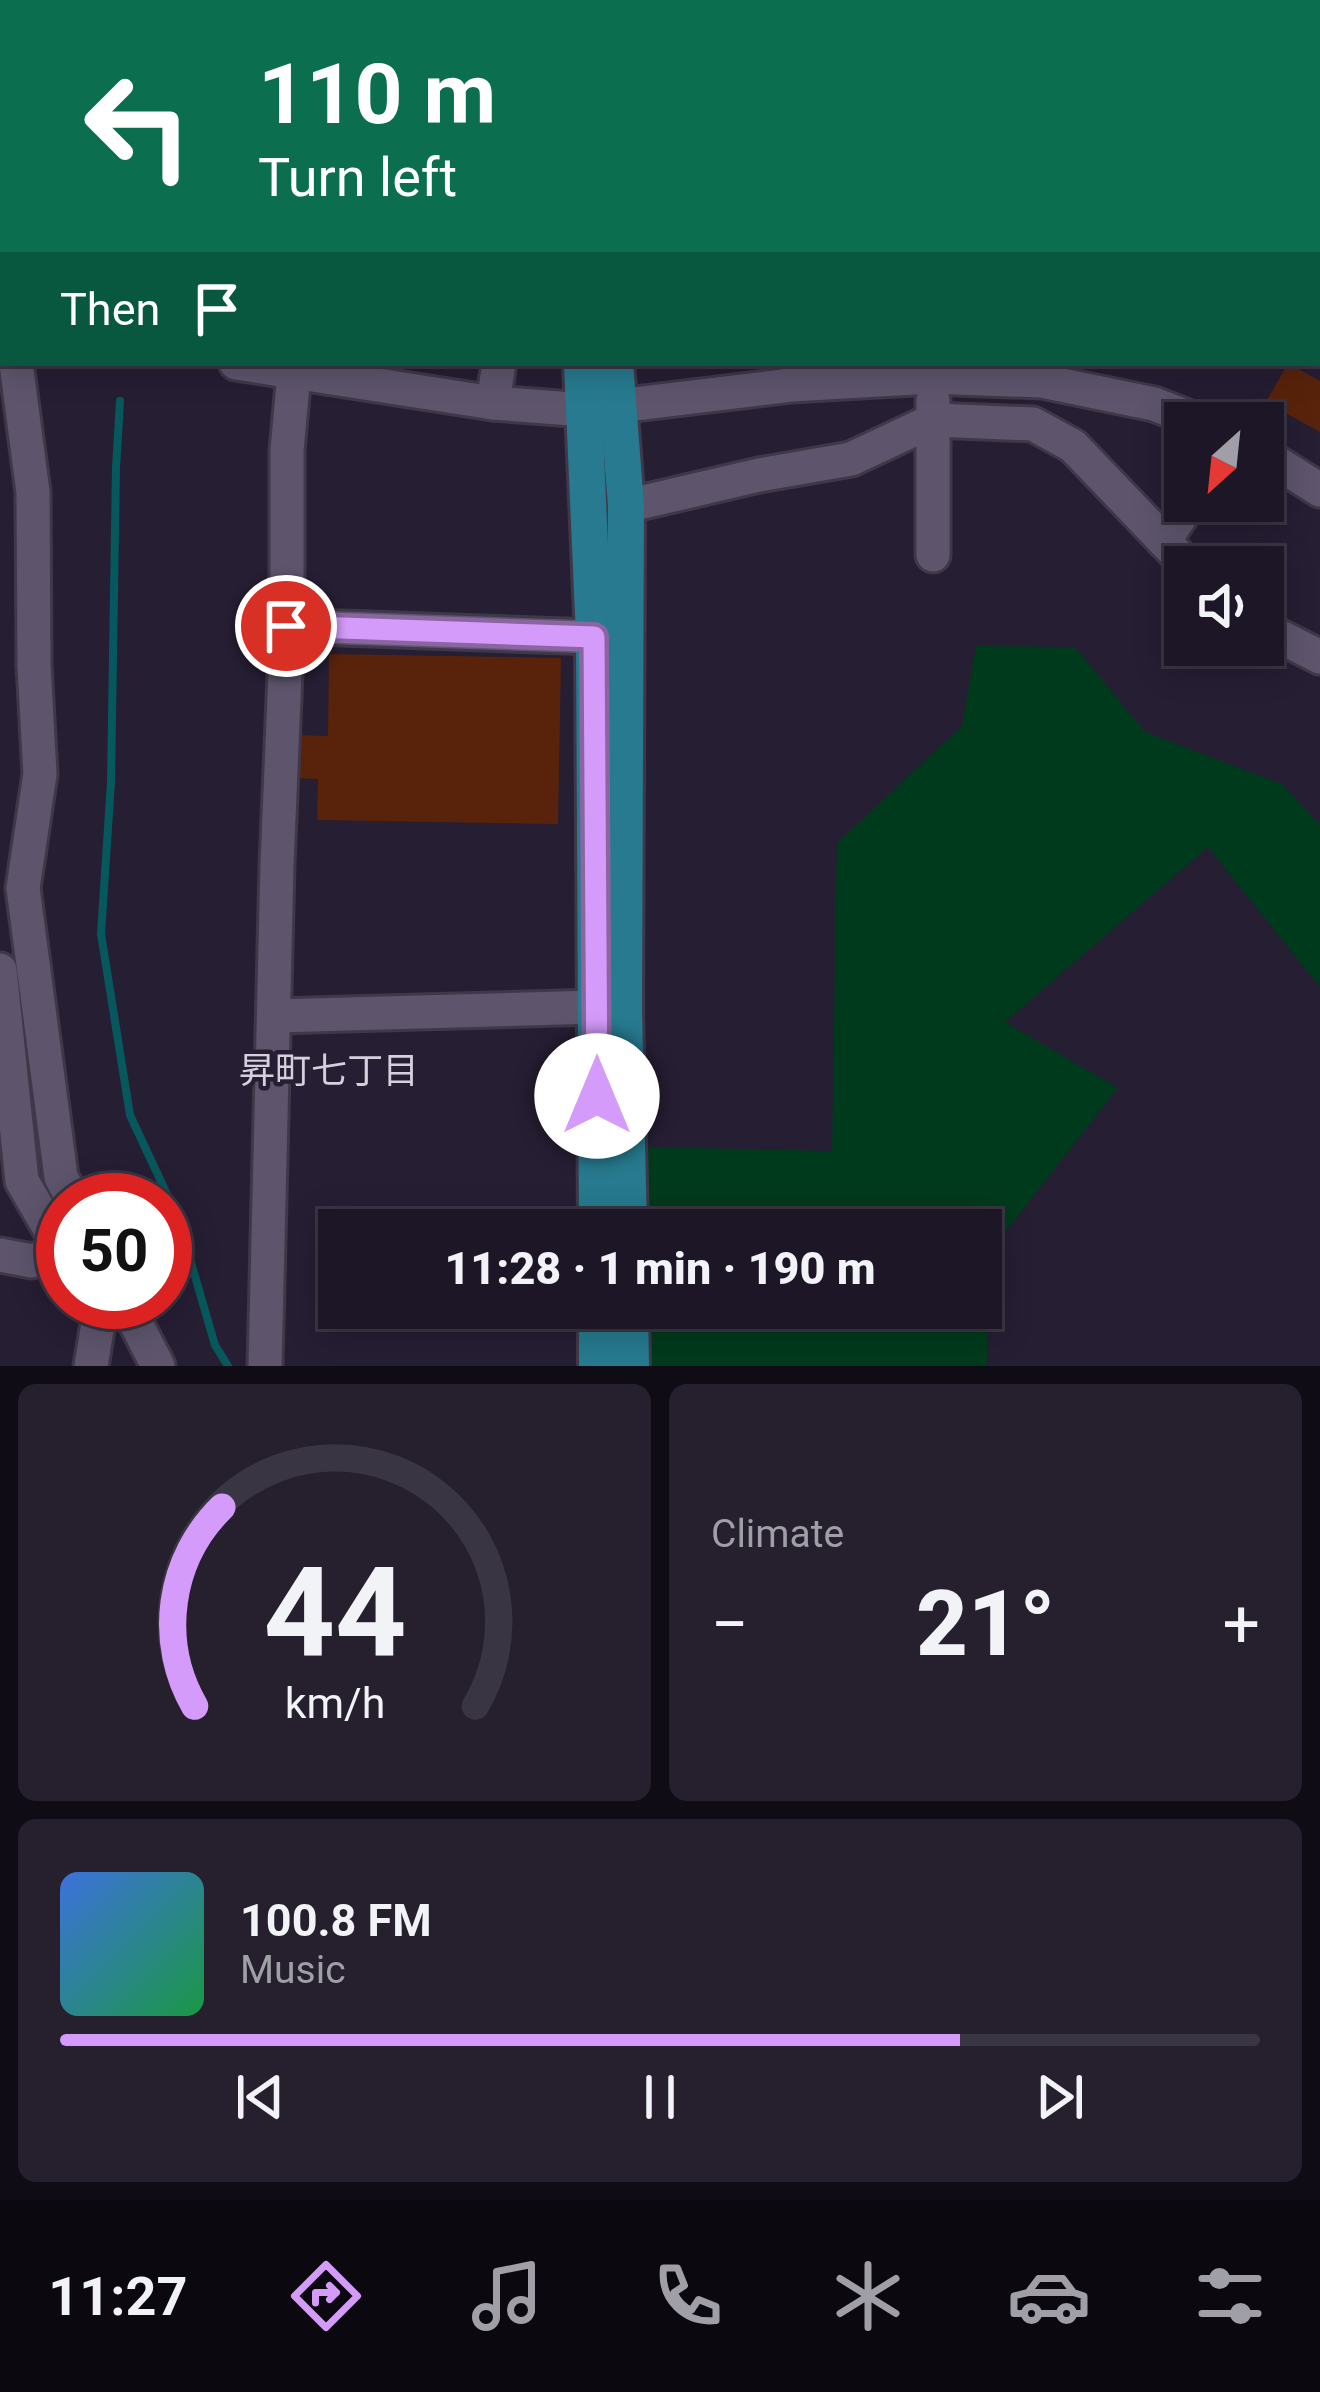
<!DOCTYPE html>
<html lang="en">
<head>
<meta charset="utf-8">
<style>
	:root { --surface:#1c1626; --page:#251f2e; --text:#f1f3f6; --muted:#a09fa7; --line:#3a3543; --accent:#d59bfa }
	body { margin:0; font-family:Roboto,"Noto Sans JP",sans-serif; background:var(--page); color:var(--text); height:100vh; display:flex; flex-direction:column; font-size:45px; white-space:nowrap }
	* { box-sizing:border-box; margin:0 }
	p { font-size:39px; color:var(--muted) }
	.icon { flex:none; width:66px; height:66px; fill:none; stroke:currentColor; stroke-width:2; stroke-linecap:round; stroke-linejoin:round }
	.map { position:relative; height:1366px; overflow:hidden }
	.sheet { display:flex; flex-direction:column; gap:18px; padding:18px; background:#0f0c15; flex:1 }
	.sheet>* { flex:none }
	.top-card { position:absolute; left:0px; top:0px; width:1320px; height:366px; box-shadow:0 6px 30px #0003,0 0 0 3px var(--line); background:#0b6e4f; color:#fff; overflow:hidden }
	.needle { width:78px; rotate:207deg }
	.buttons { position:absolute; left:1164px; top:402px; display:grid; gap:24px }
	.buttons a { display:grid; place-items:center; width:120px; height:120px; border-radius:0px; background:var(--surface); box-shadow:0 6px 30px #0003,0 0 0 3px var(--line); font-size:60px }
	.speed { position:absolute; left:36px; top:1173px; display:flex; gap:24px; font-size:60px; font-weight:700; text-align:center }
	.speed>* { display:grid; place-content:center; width:156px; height:156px; border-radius:50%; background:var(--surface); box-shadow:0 6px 30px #0003,0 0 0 3px var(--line); line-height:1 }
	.speed .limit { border:18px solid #d22; background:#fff; color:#111 }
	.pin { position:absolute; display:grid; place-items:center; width:102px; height:102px; color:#fff; margin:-51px; border:6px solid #fff; border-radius:50%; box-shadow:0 3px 12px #0007 }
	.me { position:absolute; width:132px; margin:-66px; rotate:0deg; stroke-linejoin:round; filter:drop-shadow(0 0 9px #0008) }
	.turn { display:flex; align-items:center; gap:42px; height:252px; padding:0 60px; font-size:54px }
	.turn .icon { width:156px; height:156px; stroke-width:2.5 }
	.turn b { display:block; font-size:84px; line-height:102px }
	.then { display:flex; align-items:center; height:114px; padding:0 60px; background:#0003; gap:24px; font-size:45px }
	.big { font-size:90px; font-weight:800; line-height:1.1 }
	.sheet .tile { flex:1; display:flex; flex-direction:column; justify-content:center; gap:18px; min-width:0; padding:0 42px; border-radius:18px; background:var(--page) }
	.sheet .dial { align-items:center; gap:0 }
	.dial svg { height:312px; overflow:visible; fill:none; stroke:var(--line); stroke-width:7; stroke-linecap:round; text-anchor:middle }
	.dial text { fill:var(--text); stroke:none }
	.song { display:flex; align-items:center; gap:36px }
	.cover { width:144px; height:144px; border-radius:18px; background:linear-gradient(135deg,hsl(220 70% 55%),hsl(140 70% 35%)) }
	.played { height:12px; border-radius:6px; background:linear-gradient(90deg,var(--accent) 75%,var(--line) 75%) }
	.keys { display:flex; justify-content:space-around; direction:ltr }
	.heat { display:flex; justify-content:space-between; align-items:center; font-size:66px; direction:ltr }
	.sheet .tiles { flex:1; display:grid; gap:18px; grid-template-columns:1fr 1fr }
	.tile:last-child { grid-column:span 2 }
	.trip { position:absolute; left:318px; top:1209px; width:684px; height:120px; border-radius:0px; background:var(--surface); box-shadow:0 6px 30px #0003,0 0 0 3px var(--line); font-weight:800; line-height:120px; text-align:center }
	.tabs { display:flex; height:192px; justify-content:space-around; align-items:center; background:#0b090f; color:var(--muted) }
	.tabs .icon { width:84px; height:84px }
	.tabs .selected { color:var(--accent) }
	.tabs b { font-size:54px; color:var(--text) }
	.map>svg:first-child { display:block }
	.green { fill:#003a1c }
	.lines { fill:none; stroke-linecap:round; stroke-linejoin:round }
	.stream { stroke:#07585c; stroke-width:8 }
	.building { fill:#59230b }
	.minor-casing { stroke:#3f3849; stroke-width:39 }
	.major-casing { stroke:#3f3849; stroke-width:42 }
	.minor { stroke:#5e556d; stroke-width:33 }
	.major { stroke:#277a8f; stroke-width:36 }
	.route-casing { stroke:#8a65a2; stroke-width:30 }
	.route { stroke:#d59bfa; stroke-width:21 }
	.labels { text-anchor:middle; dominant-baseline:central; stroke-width:9; stroke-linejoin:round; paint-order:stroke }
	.neighbourhood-label { font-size:36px; fill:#d4d0de; stroke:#261e33 }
</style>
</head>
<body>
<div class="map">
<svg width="1320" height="1366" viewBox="0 0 1320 1366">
	<rect width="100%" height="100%" fill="#261e33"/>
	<polygon class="green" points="976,646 1075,647 1145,732 1282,784 1320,825 1320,987 1208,847 1005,1022 1118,1088 987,1255 987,1366 652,1366 651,1308 981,1308 981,1230 649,1230 646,1147 832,1151 837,843 962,726"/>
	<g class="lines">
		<g class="stream">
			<polyline points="76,3 77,0"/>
			<polyline points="120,401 116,468 111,782 101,934 130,1115 178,1218 215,1345 228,1366"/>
		</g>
	</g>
	<g class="building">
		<polygon points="1288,363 1320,381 1320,432 1266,402"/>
		<polygon points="329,654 561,658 558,824 317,820 318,779 295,778 296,735 328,736"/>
	</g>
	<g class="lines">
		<g class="minor-casing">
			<g id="minor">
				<polyline points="213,0 213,3"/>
				<polyline points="754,0 754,3"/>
				<polyline points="1032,0 1035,3"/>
				<polyline points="1087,3 1087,0"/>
				<polyline points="0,320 3,320"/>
				<polyline points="16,363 33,492 34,665 40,774 23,888 61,1177 73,1200"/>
				<polyline points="236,363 493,403 585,410 791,385 931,377 1042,381 1154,404 1203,423"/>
				<polyline points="933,400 933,555"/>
				<polyline points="493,403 499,363"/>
				<polyline points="1263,454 1320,490"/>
				<polyline points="626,506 759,475 851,459 934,420 1033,424 1073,446 1189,567"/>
				<polyline points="1164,541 1191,501"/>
				<polyline points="287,626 594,637"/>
				<polyline points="1263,628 1320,657"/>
				<polyline points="0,970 22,1181 62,1250"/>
				<polyline points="275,1016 597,1007"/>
				<polyline points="0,1255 32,1261 63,1251"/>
				<polyline points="91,1302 99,1317 91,1366"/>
				<polyline points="125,1302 158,1366"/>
				<polyline points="265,1366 277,865 287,626 287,450 294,374 287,363"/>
			</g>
		</g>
		<g class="major-casing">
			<g id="major">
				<polyline points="543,0 543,3"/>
				<polyline points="576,0 576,3"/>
				<polyline points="582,363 594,637 597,1230"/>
				<polyline points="615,363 626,506 624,1011 629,1230"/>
				<polyline points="597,1308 597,1366"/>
				<polyline points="630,1308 631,1366"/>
			</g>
		</g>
		<use href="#minor" class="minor"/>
		<use href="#major" class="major"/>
	</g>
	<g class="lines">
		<g class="route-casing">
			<polyline id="route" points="286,626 594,637 597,1096"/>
		</g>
		<use href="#route" class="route"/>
	</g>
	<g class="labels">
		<g class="neighbourhood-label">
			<text x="329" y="1071">昇町七丁目</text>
		</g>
	</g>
</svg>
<div class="buttons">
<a><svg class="needle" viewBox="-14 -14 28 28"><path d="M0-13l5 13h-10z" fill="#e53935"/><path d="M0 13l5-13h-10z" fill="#a09fa7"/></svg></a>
<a><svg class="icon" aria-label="sound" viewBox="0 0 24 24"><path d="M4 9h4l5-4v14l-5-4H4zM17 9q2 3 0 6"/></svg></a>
</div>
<div class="speed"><div class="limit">50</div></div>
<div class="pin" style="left:286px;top:626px;background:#d93025"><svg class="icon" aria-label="arrive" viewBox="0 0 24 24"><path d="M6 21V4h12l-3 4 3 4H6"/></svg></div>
<svg class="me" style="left:597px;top:1096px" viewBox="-20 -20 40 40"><circle r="19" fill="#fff"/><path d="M0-13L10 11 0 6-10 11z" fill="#d59bfa"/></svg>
<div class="trip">11:28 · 1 min · 190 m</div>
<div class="top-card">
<div class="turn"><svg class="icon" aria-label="left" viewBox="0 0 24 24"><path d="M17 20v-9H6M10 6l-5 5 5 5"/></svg><div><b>110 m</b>Turn left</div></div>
<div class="then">Then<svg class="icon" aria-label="arrive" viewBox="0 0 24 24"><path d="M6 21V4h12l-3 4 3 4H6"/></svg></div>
</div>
</div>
<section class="sheet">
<div class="tiles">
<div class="tile dial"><svg viewBox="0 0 100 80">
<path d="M14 69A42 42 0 1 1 86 69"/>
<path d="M14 69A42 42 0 0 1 21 18" stroke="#d59bfa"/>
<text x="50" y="56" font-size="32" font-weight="700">44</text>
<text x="50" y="72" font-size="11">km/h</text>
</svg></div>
<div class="tile"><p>Climate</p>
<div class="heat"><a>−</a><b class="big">21°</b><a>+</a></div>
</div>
<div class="tile">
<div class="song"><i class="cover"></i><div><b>100.8 FM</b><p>Music</p></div></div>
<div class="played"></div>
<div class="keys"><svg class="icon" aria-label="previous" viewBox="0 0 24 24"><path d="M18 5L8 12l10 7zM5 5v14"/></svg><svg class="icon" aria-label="pause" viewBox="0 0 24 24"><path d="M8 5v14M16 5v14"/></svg><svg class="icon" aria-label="next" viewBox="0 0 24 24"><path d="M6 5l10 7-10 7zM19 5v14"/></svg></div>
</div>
</div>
</section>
<nav class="tabs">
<b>11:27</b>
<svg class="icon selected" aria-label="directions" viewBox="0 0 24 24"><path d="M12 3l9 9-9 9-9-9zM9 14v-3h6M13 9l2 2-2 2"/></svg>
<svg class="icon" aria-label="music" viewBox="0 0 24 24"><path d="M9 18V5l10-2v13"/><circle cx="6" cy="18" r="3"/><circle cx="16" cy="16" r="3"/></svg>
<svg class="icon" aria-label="phone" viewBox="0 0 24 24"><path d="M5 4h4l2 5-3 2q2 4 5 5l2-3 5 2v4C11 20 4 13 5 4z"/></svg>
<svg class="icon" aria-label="climate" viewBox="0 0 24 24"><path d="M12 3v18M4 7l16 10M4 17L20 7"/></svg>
<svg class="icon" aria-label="car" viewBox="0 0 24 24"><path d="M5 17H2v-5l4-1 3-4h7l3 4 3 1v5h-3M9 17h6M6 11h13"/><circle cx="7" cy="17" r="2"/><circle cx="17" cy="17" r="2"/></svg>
<svg class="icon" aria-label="filters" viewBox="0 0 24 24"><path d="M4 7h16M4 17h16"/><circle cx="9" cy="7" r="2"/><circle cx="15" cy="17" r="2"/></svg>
</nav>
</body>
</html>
